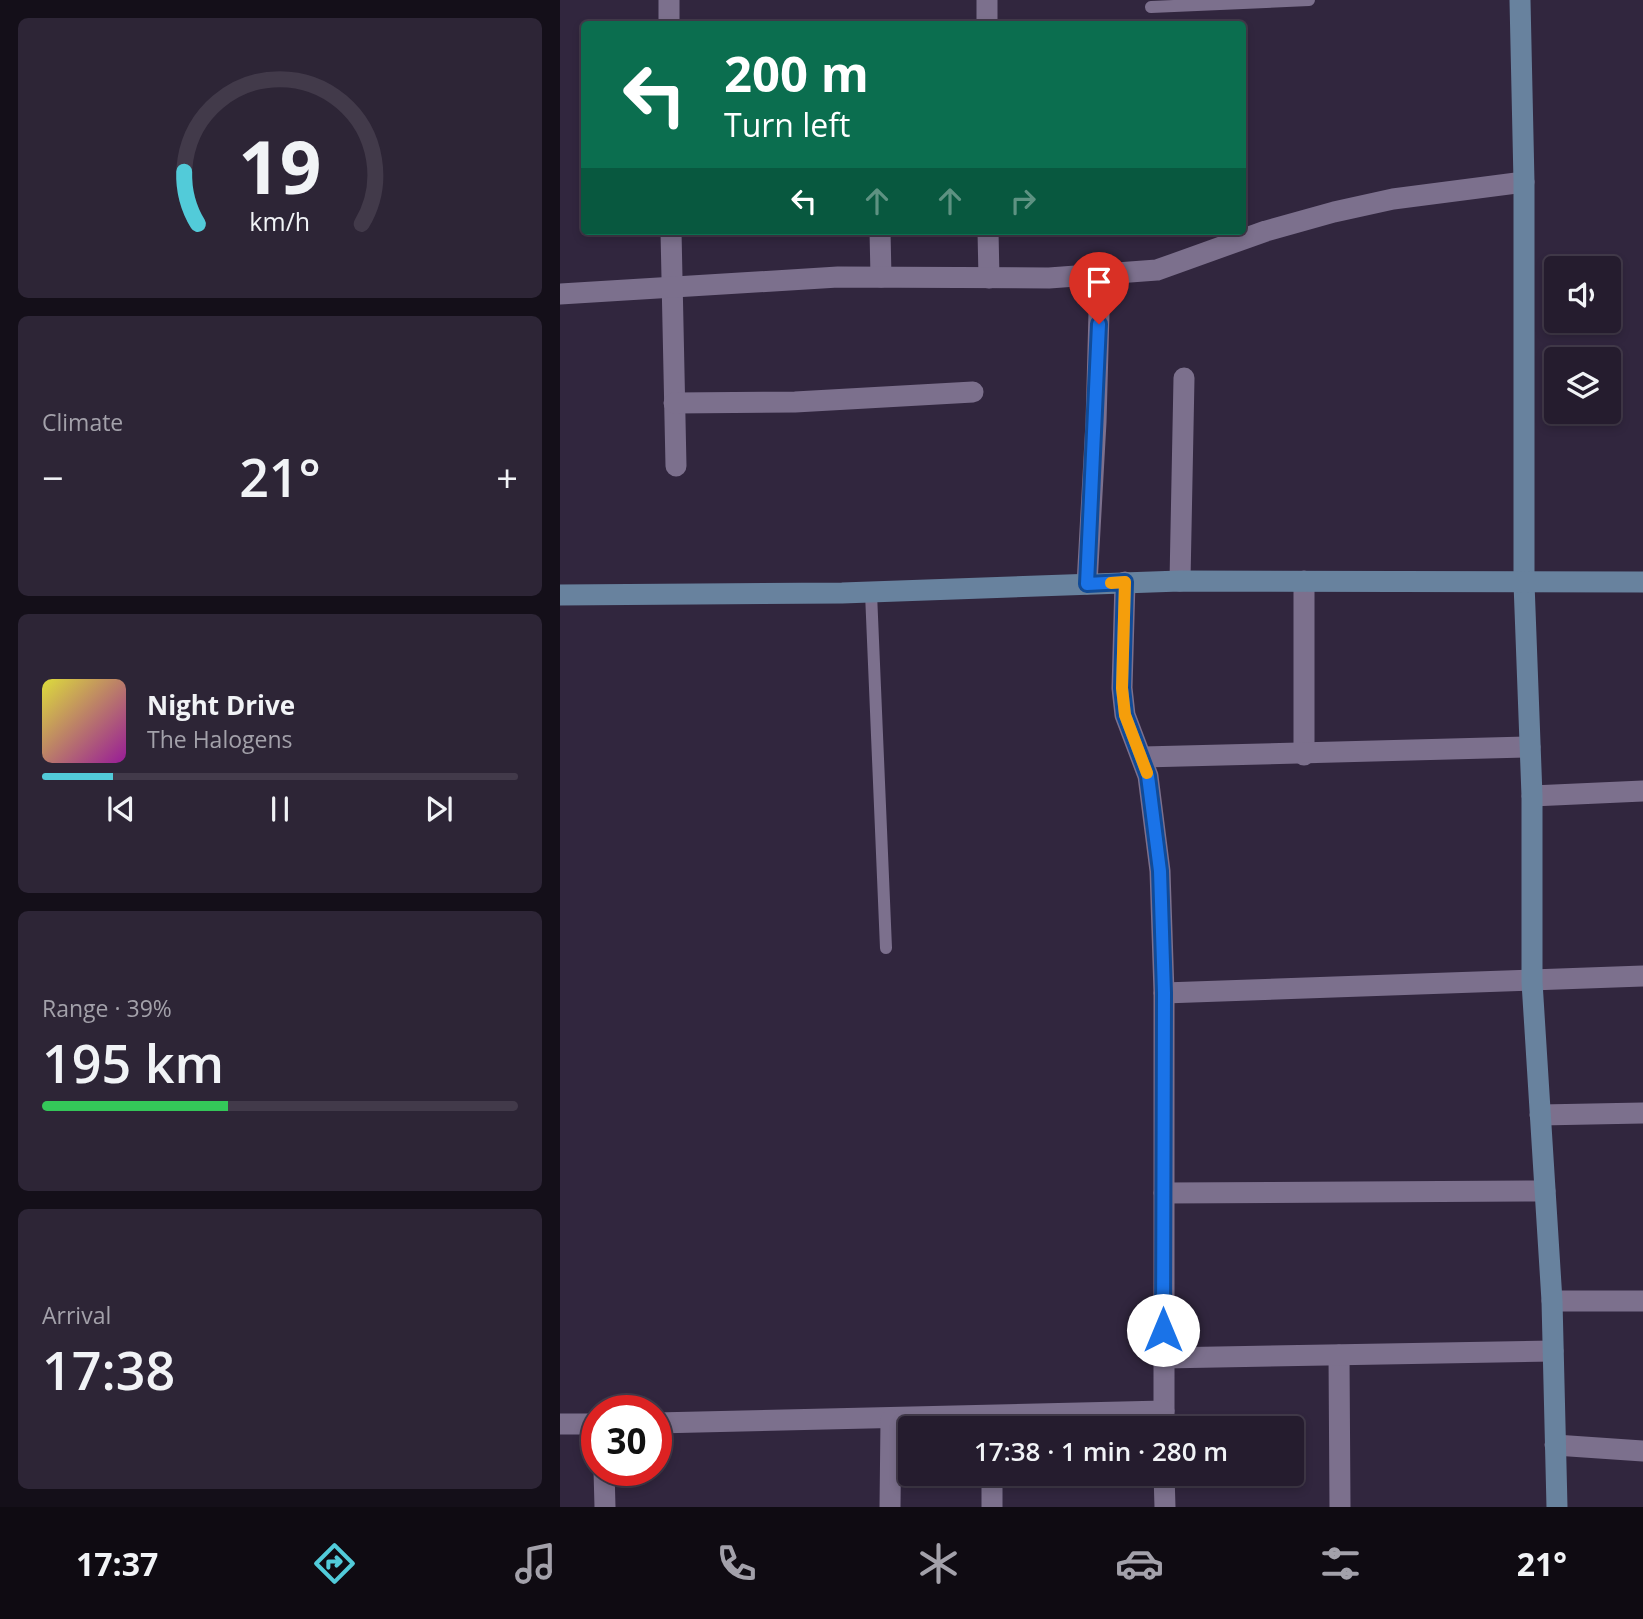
<!DOCTYPE html>
<html lang="en">
<head>
<meta charset="utf-8">
<style>
	:root { --surface:#251c2e; --page:#2d2536; --text:#f1f3f6; --muted:#a3a1aa; --line:#423a4a; --accent:#52cbd9 }
	body { margin:0; font-family:"Open Sans",sans-serif; background:var(--page); color:var(--text); height:100vh; display:flex; flex-direction:column; font-size:26px; white-space:nowrap }
	* { box-sizing:border-box; margin:0 }
	p { font-size:23px; color:var(--muted) }
	.icon { flex:none; width:38px; height:38px; fill:none; stroke:currentColor; stroke-width:2; stroke-linecap:round; stroke-linejoin:round }
	.map { position:relative; flex:1; overflow:hidden }
	.drawer { display:flex; flex-direction:column; gap:18px; padding:18px; background:#140f19; width:560px }
	.drawer>* { flex:none }
	.banner { position:absolute; left:21px; top:21px; width:665px; height:214px; border-radius:7px; box-shadow:0 4px 10px #0003,0 0 0 2px var(--line); background:#0b6e4f; color:#fff; overflow:hidden }
	.tools { position:absolute; left:984px; top:256px; display:grid; gap:14px }
	.tools a { display:grid; place-items:center; width:77px; height:77px; border-radius:7px; background:var(--surface); box-shadow:0 4px 10px #0003,0 0 0 2px var(--line); font-size:35px }
	.speed { position:absolute; left:21px; top:1395px; display:flex; gap:14px; font-size:35px; font-weight:700; text-align:center }
	.speed>* { display:grid; place-content:center; width:91px; height:91px; border-radius:50%; background:var(--surface); box-shadow:0 4px 10px #0003,0 0 0 2px var(--line); line-height:1 }
	.speed .limit { border:10px solid #d22; background:#fff; color:#111 }
	.pin { position:absolute; display:grid; place-items:center; width:60px; height:60px; color:#fff; margin:-72px -30px; border-radius:50% 50% 50% 0; rotate:-45deg; box-shadow:0 0 7px #0007 }
	.pin .icon { rotate:45deg }
	.me { position:absolute; width:77px; margin:-38px; rotate:0deg; stroke-linejoin:round; filter:drop-shadow(0 0 5px #0008) }
	.turn { display:flex; align-items:center; gap:24px; height:147px; padding:0 28px; font-size:32px }
	.turn .icon { width:91px; height:91px; stroke-width:2.5 }
	.turn b { display:block; font-size:49px; line-height:60px }
	.lanes { display:flex; align-items:center; height:66px; padding:0 28px; background:#0003; justify-content:center; gap:35px; direction:ltr }
	.lanes .off { opacity:.35 }
	.big { font-size:52px; font-weight:600; line-height:1.1 }
	.drawer .card { flex:1; display:flex; flex-direction:column; justify-content:center; gap:10px; min-width:0; padding:0 24px; border-radius:10px; background:var(--page) }
	.drawer .dial { align-items:center; gap:0 }
	.dial svg { height:182px; overflow:visible; fill:none; stroke:var(--line); stroke-width:7; stroke-linecap:round; text-anchor:middle }
	.dial text { fill:var(--text); stroke:none }
	.song { display:flex; align-items:center; gap:21px }
	.cover { width:84px; height:84px; border-radius:10px; background:linear-gradient(135deg,hsl(60 70% 55%),hsl(300 70% 35%)) }
	.played { height:7px; border-radius:4px; background:linear-gradient(90deg,var(--accent) 15%,var(--line) 15%) }
	.keys { display:flex; justify-content:space-around; direction:ltr }
	.heat { display:flex; justify-content:space-between; align-items:center; font-size:38px; direction:ltr }
	.charge { height:10px; border-radius:5px; background:linear-gradient(90deg,#34c759 39%,var(--line) 0) }
	.trip { position:absolute; left:338px; top:1416px; width:406px; height:70px; border-radius:7px; background:var(--surface); box-shadow:0 4px 10px #0003,0 0 0 2px var(--line); font-weight:600; line-height:70px; text-align:center }
	.dock { display:flex; height:112px; justify-content:space-around; align-items:center; background:#0f0b12; color:var(--muted) }
	.dock .icon { width:49px; height:49px }
	.dock .current { color:var(--accent) }
	.dock b { font-size:32px; color:var(--text) }
	main { display:flex; flex:1; min-height:0 }
	.map>svg:first-child { display:block }
	.lines { fill:none; stroke-linecap:round; stroke-linejoin:round }
	.lane { stroke:#7c708d; stroke-width:12 }
	.street { stroke:#7c708d; stroke-width:21 }
	.secondary { stroke:#68829e; stroke-width:21 }
	.route-casing { stroke:#114b97; stroke-width:18 }
	.route { stroke:#1a73e8; stroke-width:12 }
	.slow { stroke:#f59e0b; stroke-width:12 }
</style>
</head>
<body>
<main>
<section class="drawer">
<div class="card dial"><svg viewBox="0 0 100 80">
<path d="M14 69A42 42 0 1 1 86 69"/>
<path d="M14 69A42 42 0 0 1 8 46" stroke="#52cbd9"/>
<text x="50" y="56" font-size="32" font-weight="700">19</text>
<text x="50" y="72" font-size="11">km/h</text>
</svg></div>
<div class="card"><p>Climate</p>
<div class="heat"><a>−</a><b class="big">21°</b><a>+</a></div>
</div>
<div class="card">
<div class="song"><i class="cover"></i><div><b>Night Drive</b><p>The Halogens</p></div></div>
<div class="played"></div>
<div class="keys"><svg class="icon" aria-label="previous" viewBox="0 0 24 24"><path d="M18 5L8 12l10 7zM5 5v14"/></svg><svg class="icon" aria-label="pause" viewBox="0 0 24 24"><path d="M8 5v14M16 5v14"/></svg><svg class="icon" aria-label="next" viewBox="0 0 24 24"><path d="M6 5l10 7-10 7zM19 5v14"/></svg></div>
</div>
<div class="card"><p>Range · 39%</p><b class="big">195 km</b><div class="charge"></div></div>
<div class="card"><p>Arrival</p><b class="big">17:38</b></div>
</section>
<div class="map">
<svg width="1083" height="1507" viewBox="0 0 1083 1507">
	<rect width="100%" height="100%" fill="#31263e"/>
	<g class="lines">
		<g class="lane">
			<polyline points="591,7 749,0"/>
			<polyline points="311,593 326,948"/>
		</g>
		<g class="street">
			<polyline points="109,0 109,24"/>
			<polyline points="427,24 427,0"/>
			<polyline points="111,231 116,466"/>
			<polyline points="320,231 321,277"/>
			<polyline points="428,231 429,278"/>
			<polyline points="0,294 278,277 489,278 597,270 706,231 774,212 833,199 964,182"/>
			<polyline points="114,403 235,402 413,392"/>
			<polyline points="620,581 624,378"/>
			<polyline points="565,582 562,688 565,715 588,776 600,871 604,993 604,1428"/>
			<polyline points="527,584 536,422 540,276"/>
			<polyline points="744,755 744,581"/>
			<polyline points="583,757 970,747"/>
			<polyline points="972,796 1083,791"/>
			<polyline points="604,993 1083,976"/>
			<polyline points="980,1115 1083,1113"/>
			<polyline points="604,1193 985,1191"/>
			<polyline points="992,1301 1083,1301"/>
			<polyline points="779,1355 780,1507"/>
			<polyline points="603,1358 993,1351"/>
			<polyline points="96,1423 604,1411"/>
			<polyline points="0,1424 37,1424"/>
			<polyline points="995,1445 1083,1451"/>
			<polyline points="44,1470 45,1507"/>
			<polyline points="604,1474 605,1507"/>
			<polyline points="330,1507 331,1420"/>
			<polyline points="432,1507 432,1474"/>
		</g>
		<g class="secondary">
			<polyline points="960,0 964,182 964,583 972,796 972,982 992,1301 997,1507"/>
			<polyline points="0,595 282,593 620,581 1083,582"/>
		</g>
	</g>
	<g class="lines">
		<g class="route-casing">
			<polyline id="route" points="539,324 527,584 565,582 562,688 565,715 588,776 600,871 604,993 603,1330"/>
		</g>
		<use href="#route" class="route"/>
		<polyline class="slow" points="551,583 565,582 562,688 565,715 587,773"/>
	</g>
</svg>
<div class="tools">
<a><svg class="icon" aria-label="sound" viewBox="0 0 24 24"><path d="M4 9h4l5-4v14l-5-4H4zM17 9q2 3 0 6"/></svg></a>
<a><svg class="icon" aria-label="layers" viewBox="0 0 24 24"><path d="M12 4l9 5-9 5-9-5zM3 14l9 5 9-5"/></svg></a>
</div>
<div class="speed"><div class="limit">30</div></div>
<div class="pin" style="left:539px;top:324px;background:#d93025"><svg class="icon" aria-label="arrive" viewBox="0 0 24 24"><path d="M6 21V4h12l-3 4 3 4H6"/></svg></div>
<svg class="me" style="left:603px;top:1330px" viewBox="-20 -20 40 40"><circle r="19" fill="#fff"/><path d="M0-13L10 11 0 6-10 11z" fill="#1a73e8"/></svg>
<div class="trip">17:38 · 1 min · 280 m</div>
<div class="banner">
<div class="turn"><svg class="icon" aria-label="left" viewBox="0 0 24 24"><path d="M17 20v-9H6M10 6l-5 5 5 5"/></svg><div><b>200 m</b>Turn left</div></div>
<div class="lanes"><svg class="icon" aria-label="left" viewBox="0 0 24 24"><path d="M17 20v-9H6M10 6l-5 5 5 5"/></svg><svg class="icon off" aria-label="ahead" viewBox="0 0 24 24"><path d="M12 20V5M6 11l6-6 6 6"/></svg><svg class="icon off" aria-label="ahead" viewBox="0 0 24 24"><path d="M12 20V5M6 11l6-6 6 6"/></svg><svg class="icon off" aria-label="right" viewBox="0 0 24 24"><path d="M7 20v-9h11M14 6l5 5-5 5"/></svg></div>
</div>
</div>
</main>
<nav class="dock">
<b>17:37</b>
<svg class="icon current" aria-label="directions" viewBox="0 0 24 24"><path d="M12 3l9 9-9 9-9-9zM9 14v-3h6M13 9l2 2-2 2"/></svg>
<svg class="icon" aria-label="music" viewBox="0 0 24 24"><path d="M9 18V5l10-2v13"/><circle cx="6" cy="18" r="3"/><circle cx="16" cy="16" r="3"/></svg>
<svg class="icon" aria-label="phone" viewBox="0 0 24 24"><path d="M5 4h4l2 5-3 2q2 4 5 5l2-3 5 2v4C11 20 4 13 5 4z"/></svg>
<svg class="icon" aria-label="climate" viewBox="0 0 24 24"><path d="M12 3v18M4 7l16 10M4 17L20 7"/></svg>
<svg class="icon" aria-label="car" viewBox="0 0 24 24"><path d="M5 17H2v-5l4-1 3-4h7l3 4 3 1v5h-3M9 17h6M6 11h13"/><circle cx="7" cy="17" r="2"/><circle cx="17" cy="17" r="2"/></svg>
<svg class="icon" aria-label="filters" viewBox="0 0 24 24"><path d="M4 7h16M4 17h16"/><circle cx="9" cy="7" r="2"/><circle cx="15" cy="17" r="2"/></svg>
<b>21°</b>
</nav>
</body>
</html>
